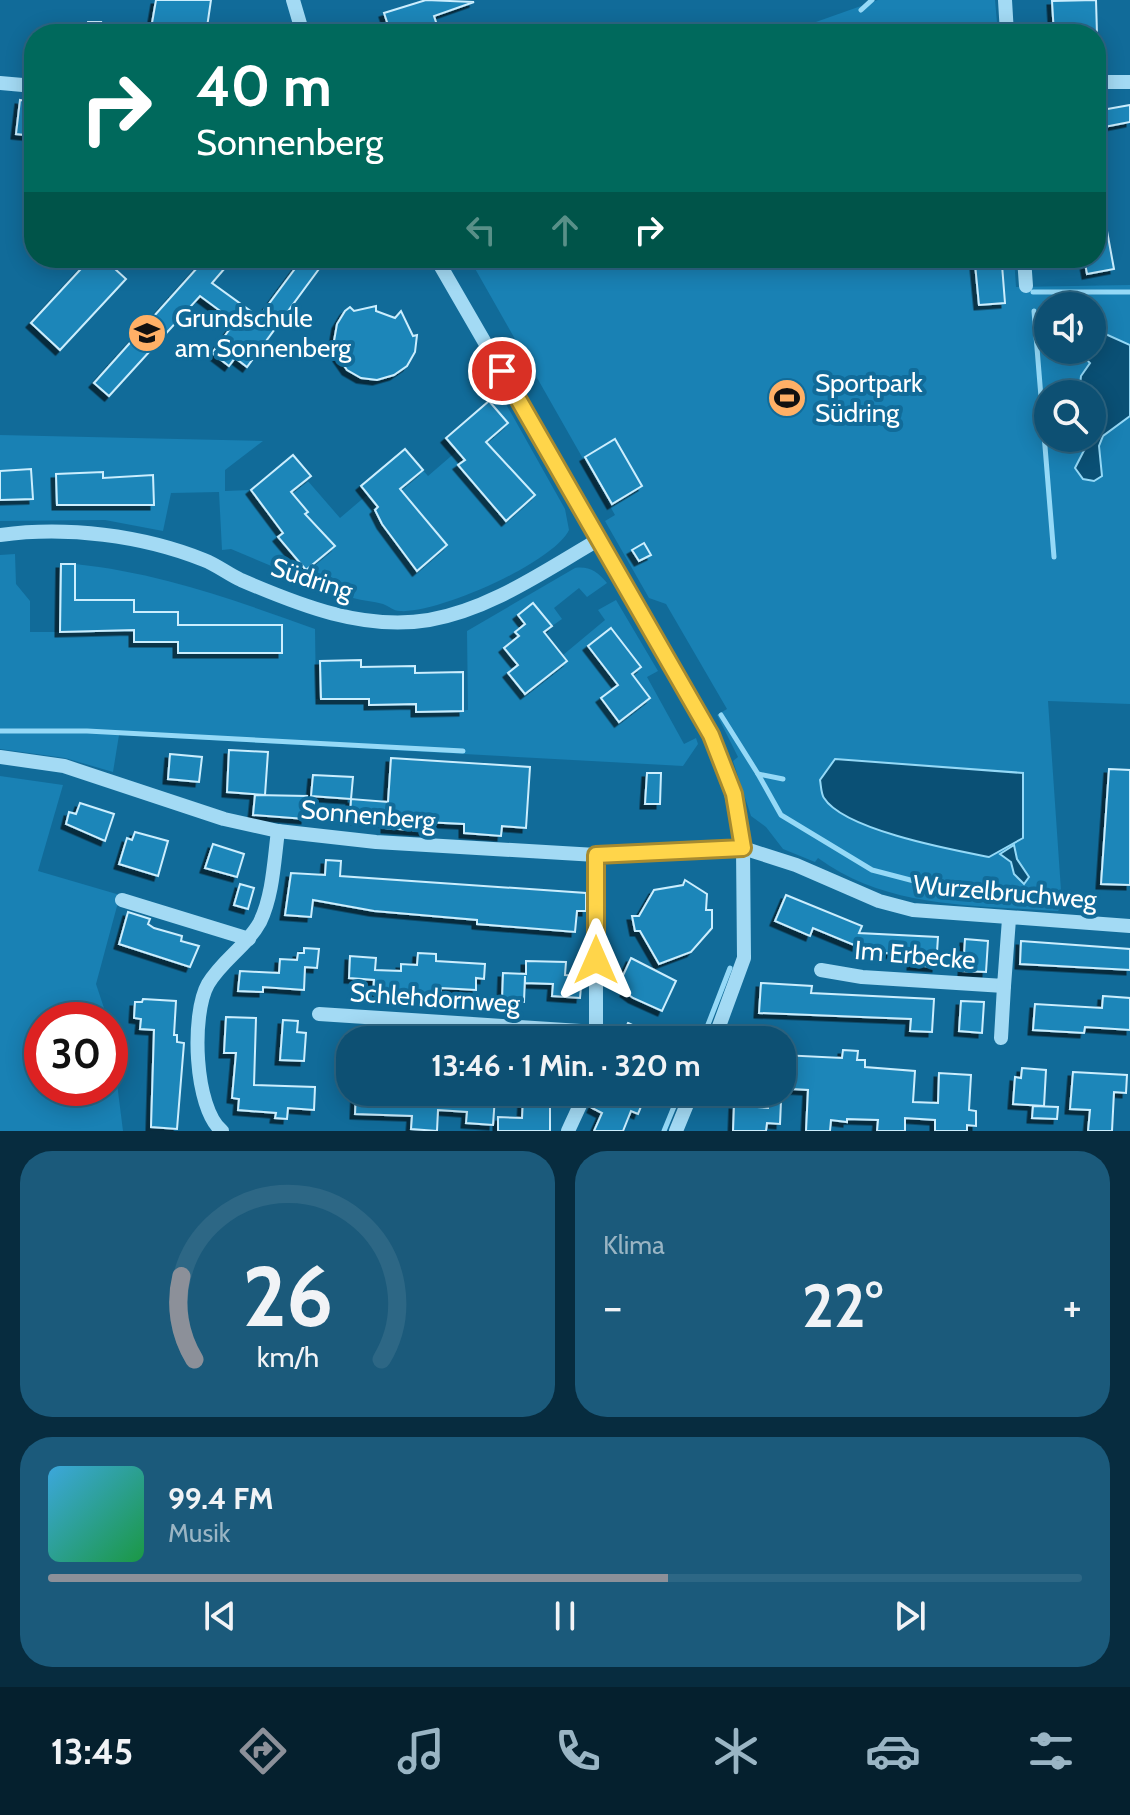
<!DOCTYPE html>
<html lang="de">
<head>
<meta charset="utf-8">
<style>
	:root { --surface:#0d5073; --page:#1b5a7b; --text:#f1f3f6; --muted:#9ab5c4; --line:#2d6785; --accent:#8c9099 }
	body { margin:0; font-family:Cabin,sans-serif; background:var(--page); color:var(--text); height:100vh; display:flex; flex-direction:column; font-size:30px; white-space:nowrap }
	* { box-sizing:border-box; margin:0 }
	p { font-size:26px; color:var(--muted) }
	.icon { flex:none; width:44px; height:44px; fill:none; stroke:currentColor; stroke-width:2; stroke-linecap:round; stroke-linejoin:round }
	.map { position:relative; height:1131px; overflow:hidden }
	.sheet { display:flex; flex-direction:column; gap:20px; padding:20px; background:#072c3f; flex:1 }
	.sheet>* { flex:none }
	.top-card { position:absolute; left:24px; top:24px; width:1082px; height:244px; border-radius:32px; box-shadow:0 4px 20px #0003,0 0 0 2px var(--line); background:#00695c; color:#fff; overflow:hidden }
	.controls { position:absolute; left:1034px; top:292px; display:grid; gap:16px }
	.controls a { display:grid; place-items:center; width:72px; height:72px; border-radius:50%; background:var(--surface); box-shadow:0 4px 20px #0003,0 0 0 2px var(--line); font-size:40px }
	.speed { position:absolute; left:24px; top:1002px; display:flex; gap:16px; font-size:40px; font-weight:700; text-align:center }
	.speed>* { display:grid; place-content:center; width:104px; height:104px; border-radius:50%; background:var(--surface); box-shadow:0 4px 20px #0003,0 0 0 2px var(--line); line-height:1 }
	.speed .limit { border:12px solid #d22; background:#fff; color:#111 }
	.pin { position:absolute; display:grid; place-items:center; width:68px; height:68px; color:#fff; margin:-34px; border:4px solid #fff; border-radius:50%; box-shadow:0 2px 8px #0007 }
	.me { position:absolute; width:88px; margin:-44px; rotate:0deg; stroke-linejoin:round; filter:drop-shadow(0 0 6px #0008) }
	.turn { display:flex; align-items:center; gap:28px; height:168px; padding:0 40px; font-size:36px }
	.turn .icon { width:104px; height:104px; stroke-width:2.5 }
	.turn b { display:block; font-size:56px; line-height:68px }
	.lanes { display:flex; align-items:center; height:76px; padding:0 40px; background:#0003; justify-content:center; gap:40px; direction:ltr }
	.lanes .off { opacity:.35 }
	.big { font-size:60px; font-weight:700; line-height:1.1 }
	.sheet .tile { flex:1; display:flex; flex-direction:column; justify-content:center; gap:12px; min-width:0; padding:0 28px; border-radius:32px; background:var(--page) }
	.sheet .dial { align-items:center; gap:0 }
	.dial svg { height:208px; overflow:visible; fill:none; stroke:var(--line); stroke-width:7; stroke-linecap:round; text-anchor:middle }
	.dial text { fill:var(--text); stroke:none }
	.song { display:flex; align-items:center; gap:24px }
	.cover { width:96px; height:96px; border-radius:12px; background:linear-gradient(135deg,hsl(200 70% 55%),hsl(140 70% 35%)) }
	.played { height:8px; border-radius:4px; background:linear-gradient(90deg,var(--accent) 60%,var(--line) 60%) }
	.keys { display:flex; justify-content:space-around; direction:ltr }
	.heat { display:flex; justify-content:space-between; align-items:center; font-size:44px; direction:ltr }
	.sheet .tiles { flex:1; display:grid; gap:20px; grid-template-columns:1fr 1fr }
	.tile:last-child { grid-column:span 2 }
	.trip { position:absolute; left:336px; top:1026px; width:460px; height:80px; border-radius:32px; background:var(--surface); box-shadow:0 4px 20px #0003,0 0 0 2px var(--line); font-weight:700; line-height:80px; text-align:center }
	.tabs { display:flex; height:128px; justify-content:space-around; align-items:center; background:#05202e; color:var(--muted) }
	.tabs .icon { width:56px; height:56px }
	.tabs .active { color:var(--accent) }
	.tabs b { font-size:36px; color:var(--text) }
	.map>svg:first-child { display:block }
	.green { fill:#1981b4; fill-rule:evenodd }
	.water { fill:#0a5075; stroke:#95d9f7; stroke-width:2 }
	.lines { fill:none; stroke-linecap:round; stroke-linejoin:round }
	.stream { stroke:#95d9f7; stroke-width:5 }
	.building { fill:#1f86b9; stroke:#cbeefe; stroke-width:2; filter:url(#shadow) }
	.minor { stroke:#a3daf4; stroke-width:14 }
	.route-casing { stroke:#a68a30; stroke-width:20 }
	.route { stroke:#ffd54a; stroke-width:14 }
	.labels { text-anchor:middle; dominant-baseline:central; stroke-width:8; stroke-linejoin:round; paint-order:stroke }
	.poi-label { font-size:26px; fill:#fff; stroke:#116b99; text-anchor:start }
	.street-label { font-size:26px; fill:#fff; stroke:#116b99 }
</style>
</head>
<body>
<div class="map">
<svg width="1130" height="1131" viewBox="0 0 1130 1131">
	<defs>
		<filter id="shadow"><feDropShadow dx="-4.5" dy="4.5" stdDeviation="0" flood-color="#0009"/></filter>
	</defs>
	<rect width="100%" height="100%" fill="#116b99"/>
	<g class="green">
		<polygon points="878,0 995,0 998,34 782,34"/>
		<path d="M469,258H1014L1016,287L1130,285V704L1048,701L1062,905L1058,911C975,905 887,909 818,858L815,862L783,849L766,827L751,816L733,761L738,757L717,715L727,709L666,604L649,598L605,521L615,515ZM1048,306H1092V350H1048ZM1048,394H1092V438H1048Z"/>
		<path d="M491,388H497L565,509L569,530C553,563 437,614 400,611C393,611 389,606 383,604C373,601 363,601 353,598L356,587L339,582L336,593L231,549L222,550L219,492L171,493L163,531L105,520L0,521V435L263,441L225,470V491L251,490L293,455L310,476L307,480L340,518L367,495L361,486L405,449L428,476L457,451L446,438L489,401L484,395Z"/>
		<path d="M15,554L16,584L30,601V632H74L75,564C161,573 234,600 315,629L316,699H369V705L416,704V712L468,710L467,631L575,568C589,566 598,572 607,583L587,597L579,588L554,608L562,619L552,626L533,603L518,615L525,624L515,632L519,637L504,648L518,665L508,673L526,694L567,661L563,655L605,620L598,610L616,600L658,671L647,677L684,744L696,738L698,744L683,766L119,735L113,772L65,758L0,749V555Z"/>
		<polygon points="0,776 63,785 38,871 120,895 96,984 108,1020 42,1020 42,1088 110,1088 110,1028 123,1131 0,1131"/>
	</g>
	<g class="water">
		<polygon points="1092,328 1130,345 1130,416 1103,436 1099,446 1102,476 1094,481 1083,479 1075,468 1094,431 1092,394 1079,394 1081,376 1090,363 1077,350 1092,350"/>
		<path d="M835,759L1023,773V838L989,857C953,850 844,830 824,798C821,794 821,785 820,780Z"/>
		<polygon points="1014,845 1017,859 1029,877 1024,884 1014,874 1011,862 1000,854"/>
	</g>
	<g class="lines">
		<g class="stream">
			<polyline points="861,10 872,0"/>
			<polyline points="1033,292 1130,292"/>
			<polyline points="1034,311 1054,557"/>
			<polyline points="721,715 758,774 783,779"/>
			<polyline points="0,731 87,731 463,751"/>
			<polyline points="758,774 781,815 872,870 918,882"/>
			<polyline points="702,1040 730,968"/>
			<polyline points="664,1131 680,1092"/>
		</g>
	</g>
	<g class="building">
		<polygon points="156,0 211,0 206,34 173,34 174,27 152,23"/>
		<polygon points="426,0 474,2 434,16 440,34 391,34 384,13"/>
		<polygon points="1096,0 1097,34 1054,34 1052,1"/>
		<polygon points="88,22 101,22 99,34 86,33"/>
		<polygon points="20,100 34,102 34,136 16,134"/>
		<polygon points="1130,105 1130,122 1099,128 1096,111"/>
		<polygon points="1107,231 1114,269 1087,274 1084,258 1096,258 1096,232"/>
		<polygon points="91,258 103,258 126,279 60,350 31,323"/>
		<polygon points="206,258 214,258 225,268 212,283 259,317 303,258 327,258 247,367 235,358 229,366 212,353 235,322 200,296 109,396 94,383"/>
		<polygon points="988,263 988,266 1002,265 1005,303 979,305 975,264"/>
		<polygon points="376,306 376,311 395,318 401,311 413,336 417,335 415,352 407,366 394,375 377,380 361,378 347,370 338,357 334,341 337,324 345,311 350,307 354,311"/>
		<polygon points="489,401 508,423 486,442 535,495 506,521 458,465 465,460 446,438"/>
		<polygon points="615,439 642,486 612,504 585,457"/>
		<polygon points="405,449 423,470 400,489 447,545 417,571 382,524 375,510 378,507 361,486"/>
		<polygon points="293,455 311,476 291,492 308,512 305,514 335,546 306,570 278,537 283,533 251,490"/>
		<polygon points="31,469 33,499 0,500 0,471"/>
		<polygon points="103,472 103,478 153,475 154,505 57,505 56,474"/>
		<polygon points="644,543 651,555 639,561 632,550"/>
		<polygon points="61,564 75,564 75,600 134,600 134,612 178,612 178,625 282,625 282,653 178,653 178,642 134,642 134,630 60,632"/>
		<polygon points="533,603 552,626 544,632 567,661 525,694 508,673 518,665 504,648 519,636 515,632 525,624 518,615"/>
		<polygon points="611,628 641,667 632,674 650,698 619,722 601,698 618,685 588,646"/>
		<polygon points="361,660 361,667 415,666 415,673 463,672 463,711 416,712 416,704 369,705 369,699 321,699 320,661"/>
		<polygon points="229,750 268,752 265,795 227,792"/>
		<polygon points="170,754 202,757 199,782 168,779"/>
		<polygon points="391,758 530,767 526,828 502,826 501,836 464,833 464,824 424,822 424,831 386,828 386,822 350,819 351,799 388,802"/>
		<polygon points="1109,769 1130,770 1130,885 1101,884"/>
		<polygon points="647,773 661,773 660,804 645,804"/>
		<polygon points="313,775 353,777 351,799 311,796"/>
		<polygon points="255,795 307,796 305,819 253,815"/>
		<polygon points="80,803 114,814 105,841 66,824 69,812 76,814"/>
		<polygon points="135,832 168,841 158,876 119,864 127,838 132,840"/>
		<polygon points="213,844 244,854 237,877 205,868"/>
		<polygon points="326,860 341,861 340,876 586,893 586,911 577,911 575,932 477,924 477,920 374,911 313,900 311,917 285,915 291,873 325,875"/>
		<polygon points="685,880 707,894 706,910 712,910 712,928 691,952 659,964 640,931 635,931 632,916 639,916 654,890 683,885"/>
		<polygon points="240,884 254,888 248,909 234,905"/>
		<polygon points="786,895 862,926 859,933 938,937 936,967 912,965 913,955 871,952 813,928 810,936 775,921"/>
		<polygon points="128,912 150,919 148,924 154,928 182,936 181,941 199,946 190,967 119,944"/>
		<polygon points="965,939 988,941 986,972 963,971"/>
		<polygon points="1021,941 1130,949 1130,970 1020,964"/>
		<polygon points="304,948 319,949 317,968 305,967 304,990 263,987 263,992 238,991 240,971 279,973 280,959 297,960 298,953 304,953"/>
		<polygon points="418,953 436,954 436,961 485,964 484,979 476,978 476,990 441,988 440,998 373,993 374,980 349,978 350,956 376,958 375,970 401,971 401,964 417,965"/>
		<polygon points="631,958 676,981 662,1011 633,998 625,992 627,988 619,984"/>
		<polygon points="526,961 566,962 565,975 582,976 580,998 552,996 553,984 525,983 525,976 524,1002 502,1000 503,973 526,974"/>
		<polygon points="761,983 812,986 811,993 934,999 932,1032 910,1031 911,1019 759,1013"/>
		<polygon points="1103,996 1130,998 1130,1030 1085,1027 1084,1033 1033,1030 1035,1004 1102,1008"/>
		<polygon points="143,999 176,1001 174,1035 177,1035 177,1042 184,1043 177,1129 151,1127 154,1030 140,1029 141,1019 134,1018 135,1002 142,1002"/>
		<polygon points="961,1001 984,1002 982,1033 959,1031"/>
		<polygon points="226,1017 256,1018 254,1085 315,1087 314,1110 288,1108 287,1119 275,1118 276,1113 238,1110 239,1099 232,1098 236,1053 224,1053"/>
		<polygon points="283,1020 298,1021 297,1032 306,1033 304,1061 280,1060"/>
		<polygon points="628,1023 665,1040 620,1040"/>
		<polygon points="843,1050 858,1051 857,1060 865,1060 865,1067 915,1071 913,1102 938,1103 939,1073 971,1075 969,1110 976,1111 976,1126 967,1125 967,1131 935,1131 935,1120 905,1118 905,1131 877,1131 878,1120 847,1119 847,1122 831,1120 830,1131 806,1131 808,1090 792,1089 794,1069 782,1068 782,1055 842,1058"/>
		<polygon points="1022,1068 1046,1070 1044,1106 1013,1104 1015,1077 1021,1078"/>
		<polygon points="1073,1072 1127,1075 1126,1093 1114,1092 1112,1131 1088,1131 1090,1110 1070,1109"/>
		<polygon points="356,1092 392,1092 391,1098 439,1101 439,1093 495,1097 493,1125 466,1123 467,1112 438,1110 437,1131 411,1129 412,1116 355,1114"/>
		<polygon points="532,1092 550,1094 550,1131 498,1131 498,1117 522,1118 523,1098 532,1098"/>
		<polygon points="614,1092 647,1092 638,1114 631,1111 623,1131 594,1131 602,1113 592,1108 597,1096 610,1102"/>
		<polygon points="768,1100 781,1101 780,1124 767,1123 766,1131 733,1131 734,1105 768,1108"/>
		<polygon points="1033,1106 1058,1107 1057,1119 1032,1118"/>
	</g>
	<g class="lines">
		<g class="minor">
			<polyline points="293,0 303,34"/>
			<polyline points="1005,0 1007,34"/>
			<polyline points="1096,82 1130,82"/>
			<polyline points="0,83 34,86"/>
			<polyline points="436,258 706,725 726,770 743,848 744,958 714,1040"/>
			<polyline points="1024,258 1026,286"/>
			<path d="M0,535C66,526 142,535 204,560C217,565 228,574 241,580C299,605 364,631 429,620C491,609 544,571 598,540"/>
			<polyline points="0,757 64,766 224,819 278,831 376,842 596,855 743,848 796,865 879,901 913,910 1130,926"/>
			<polyline points="122,900 249,939"/>
			<polyline points="821,970 862,977 1004,986 1009,919"/>
			<polyline points="319,1014 596,1032"/>
			<polyline points="1001,1038 1004,986"/>
			<polyline points="596,1040 596,855"/>
			<path d="M222,1131C194,1108 191,1014 208,984C222,960 247,946 260,922C273,895 274,861 278,831"/>
			<polyline points="568,1131 586,1092"/>
			<polyline points="676,1131 692,1092"/>
		</g>
	</g>
	<g class="lines">
		<g class="route-casing">
			<polyline id="route" points="502,371 711,735 734,794 743,848 596,855 596,960"/>
		</g>
		<use href="#route" class="route"/>
	</g>
	<defs>
		<g id="school-disc" transform="scale(2)"><circle r="9.5" fill="#ffb066" stroke="#116b99"/><path d="M0-5L7-2L0 1L-7-2ZM-4 1L0 2.5L4 1V4Q0 6-4 4Z" fill="#111"/></g>
		<g id="stadium-disc" transform="scale(2)"><circle r="9.5" fill="#ffb066" stroke="#116b99"/><path d="M0-5a6.5 5 0 1 0 0 10a6.5 5 0 1 0 0-10ZM-3.5-1.8h7v3.6h-7Z" fill="#111"/></g>
	</defs>
	<g fill-rule="evenodd">
		<use href="#school-disc" x="147" y="333"/>
		<use href="#stadium-disc" x="787" y="398"/>
	</g>
	<g class="labels">
		<g class="poi-label">
			<text x="175" y="318">Grundschule<tspan x="175" dy="30">am Sonnenberg</tspan></text>
			<text x="815" y="383">Sportpark<tspan x="815" dy="30">Südring</tspan></text>
		</g>
		<g class="street-label">
			<text transform="translate(312 579) rotate(18)">Südring</text>
			<text transform="translate(368 815) rotate(5)">Sonnenberg</text>
			<text transform="translate(1005 892) rotate(5)">Wurzelbruchweg</text>
			<text transform="translate(915 955) rotate(5)">Im Erbecke</text>
			<text transform="translate(435 998) rotate(4)">Schlehdornweg</text>
		</g>
	</g>
</svg>
<div class="controls">
<a><svg class="icon" aria-label="sound" viewBox="0 0 24 24"><path d="M4 9h4l5-4v14l-5-4H4zM17 9q2 3 0 6"/></svg></a>
<a><svg class="icon" aria-label="search" viewBox="0 0 24 24"><circle cx="10" cy="10" r="6"/><path d="M15 15l6 6"/></svg></a>
</div>
<div class="speed"><div class="limit">30</div></div>
<div class="pin" style="left:502px;top:371px;background:#d93025"><svg class="icon" aria-label="arrive" viewBox="0 0 24 24"><path d="M6 21V4h12l-3 4 3 4H6"/></svg></div>
<svg class="me" style="left:596px;top:960px" viewBox="-20 -20 40 40"><path d="M0-17L14 15 0 8-14 15z" fill="#ffd54a" stroke="#fff" stroke-width="4"/></svg>
<div class="trip">13:46 · 1 Min. · 320 m</div>
<div class="top-card">
<div class="turn"><svg class="icon" aria-label="right" viewBox="0 0 24 24"><path d="M7 20v-9h11M14 6l5 5-5 5"/></svg><div><b>40 m</b>Sonnenberg</div></div>
<div class="lanes"><svg class="icon off" aria-label="left" viewBox="0 0 24 24"><path d="M17 20v-9H6M10 6l-5 5 5 5"/></svg><svg class="icon off" aria-label="ahead" viewBox="0 0 24 24"><path d="M12 20V5M6 11l6-6 6 6"/></svg><svg class="icon" aria-label="right" viewBox="0 0 24 24"><path d="M7 20v-9h11M14 6l5 5-5 5"/></svg></div>
</div>
</div>
<section class="sheet">
<div class="tiles">
<div class="tile dial"><svg viewBox="0 0 100 80">
<path d="M14 69A42 42 0 1 1 86 69"/>
<path d="M14 69A42 42 0 0 1 9 37" stroke="#8c9099"/>
<text x="50" y="56" font-size="32" font-weight="700">26</text>
<text x="50" y="72" font-size="11">km/h</text>
</svg></div>
<div class="tile"><p>Klima</p>
<div class="heat"><a>−</a><b class="big">22°</b><a>+</a></div>
</div>
<div class="tile">
<div class="song"><i class="cover"></i><div><b>99.4 FM</b><p>Musik</p></div></div>
<div class="played"></div>
<div class="keys"><svg class="icon" aria-label="previous" viewBox="0 0 24 24"><path d="M18 5L8 12l10 7zM5 5v14"/></svg><svg class="icon" aria-label="pause" viewBox="0 0 24 24"><path d="M8 5v14M16 5v14"/></svg><svg class="icon" aria-label="next" viewBox="0 0 24 24"><path d="M6 5l10 7-10 7zM19 5v14"/></svg></div>
</div>
</div>
</section>
<nav class="tabs">
<b>13:45</b>
<svg class="icon active" aria-label="directions" viewBox="0 0 24 24"><path d="M12 3l9 9-9 9-9-9zM9 14v-3h6M13 9l2 2-2 2"/></svg>
<svg class="icon" aria-label="music" viewBox="0 0 24 24"><path d="M9 18V5l10-2v13"/><circle cx="6" cy="18" r="3"/><circle cx="16" cy="16" r="3"/></svg>
<svg class="icon" aria-label="phone" viewBox="0 0 24 24"><path d="M5 4h4l2 5-3 2q2 4 5 5l2-3 5 2v4C11 20 4 13 5 4z"/></svg>
<svg class="icon" aria-label="climate" viewBox="0 0 24 24"><path d="M12 3v18M4 7l16 10M4 17L20 7"/></svg>
<svg class="icon" aria-label="car" viewBox="0 0 24 24"><path d="M5 17H2v-5l4-1 3-4h7l3 4 3 1v5h-3M9 17h6M6 11h13"/><circle cx="7" cy="17" r="2"/><circle cx="17" cy="17" r="2"/></svg>
<svg class="icon" aria-label="filters" viewBox="0 0 24 24"><path d="M4 7h16M4 17h16"/><circle cx="9" cy="7" r="2"/><circle cx="15" cy="17" r="2"/></svg>
</nav>
</body>
</html>
